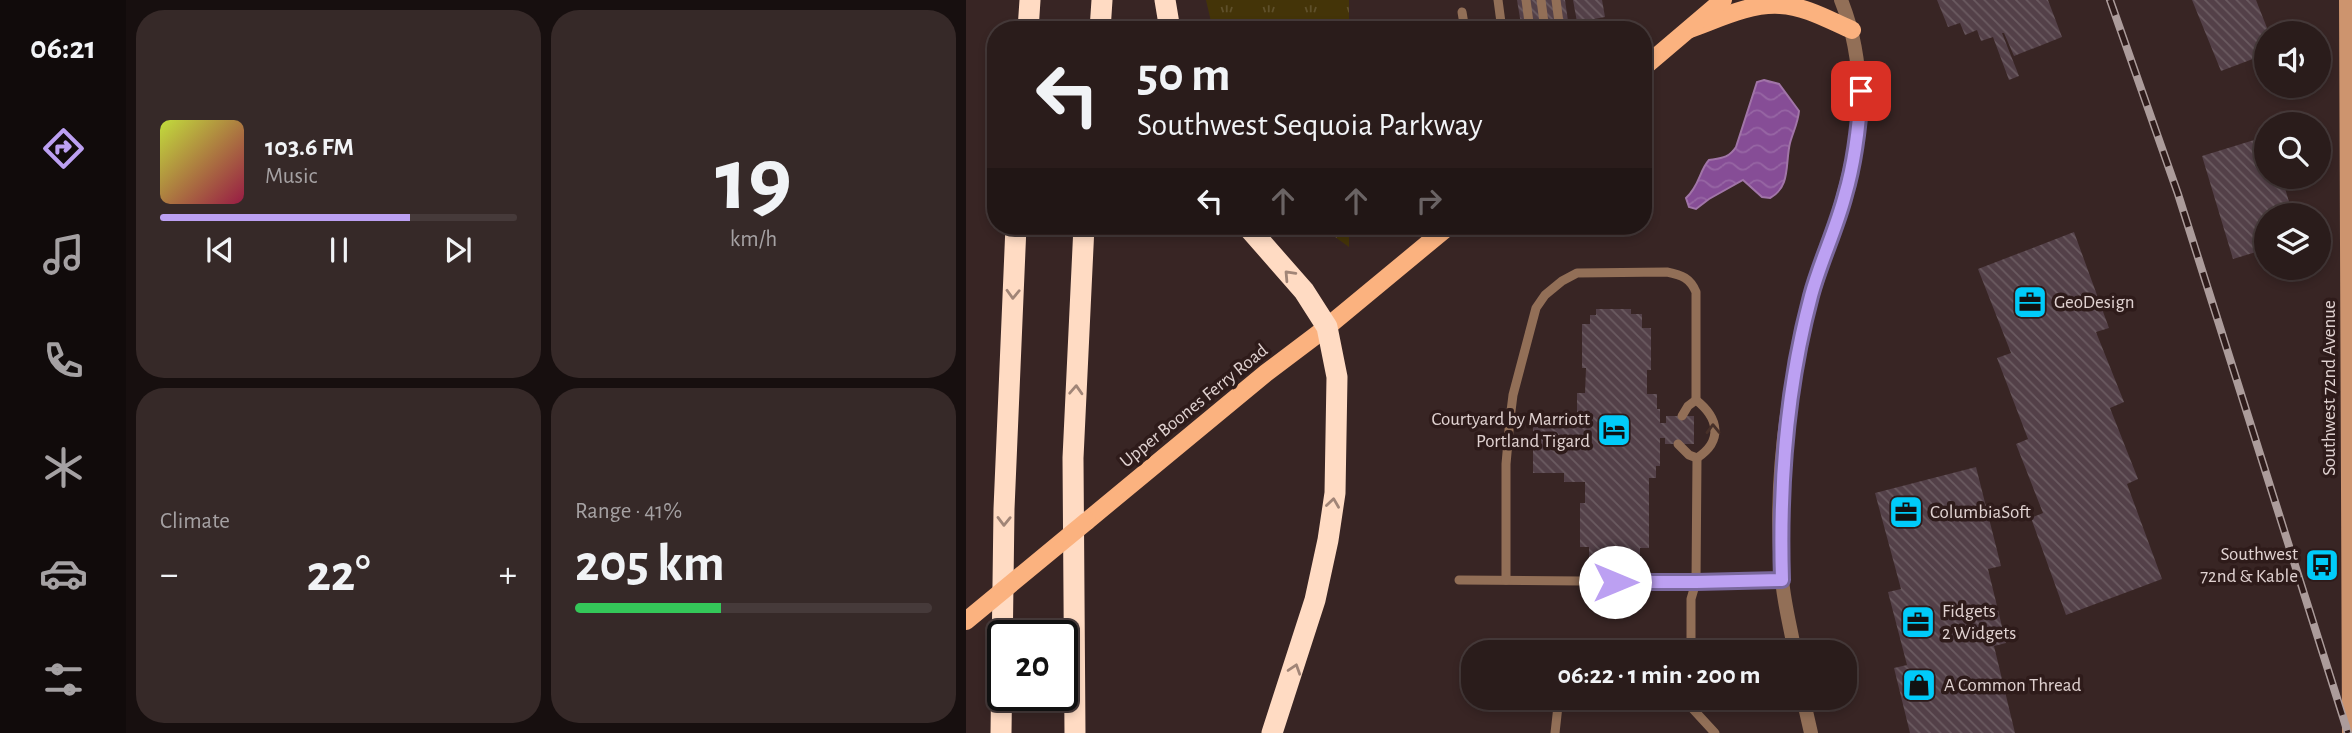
<!DOCTYPE html>
<html lang="en">
<head>
<meta charset="utf-8">
<style>
	:root { --surface:#2a1c1b; --page:#362928; --text:#f1f3f6; --muted:#a5a1a3; --line:#463a3a; --accent:#bca0f2 }
	body { margin:0; font-family:"Alegreya Sans",sans-serif; background:var(--page); color:var(--text); height:100vh; display:flex; flex-direction:column; font-size:26px; white-space:nowrap }
	* { box-sizing:border-box; margin:0 }
	p { font-size:23px; color:var(--muted) }
	.icon { flex:none; width:38px; height:38px; fill:none; stroke:currentColor; stroke-width:2; stroke-linecap:round; stroke-linejoin:round }
	.map { position:relative; flex:1; overflow:hidden }
	.drawer { display:flex; flex-direction:column; gap:10px; padding:10px; background:#170f0f; width:840px }
	.drawer>* { flex:none }
	.banner { position:absolute; left:21px; top:21px; width:665px; height:214px; border-radius:28px; box-shadow:0 4px 10px #0003,0 0 0 2px var(--line); background:#2a1c1b; color:var(--text); overflow:hidden }
	.fabs { position:absolute; left:1288px; top:21px; display:grid; gap:14px }
	.fabs a { display:grid; place-items:center; width:77px; height:77px; border-radius:50%; background:var(--surface); box-shadow:0 4px 10px #0003,0 0 0 2px var(--line); font-size:35px }
	.speed { position:absolute; left:21px; top:620px; display:flex; gap:14px; font-size:35px; font-weight:700; text-align:center }
	.speed>* { display:grid; place-content:center; width:91px; height:91px; border-radius:50%; background:var(--surface); box-shadow:0 4px 10px #0003,0 0 0 2px var(--line); line-height:1 }
	.speed .limit { border:4px solid #111; border-radius:10px; background:#fff; color:#111 }
	.pin { position:absolute; display:grid; place-items:center; width:60px; height:60px; color:#fff; margin:-30px; border-radius:14px; box-shadow:0 4px 10px #0006 }
	.me { position:absolute; width:77px; margin:-38px; rotate:90deg; stroke-linejoin:round; filter:drop-shadow(0 0 5px #0008) }
	.turn { display:flex; align-items:center; gap:24px; height:147px; padding:0 35px; font-size:32px }
	.turn .icon { width:91px; height:91px; stroke-width:2.5 }
	.turn b { display:block; font-size:49px; line-height:60px }
	.lanes { display:flex; align-items:center; height:66px; padding:0 35px; background:#0003; justify-content:center; gap:35px; direction:ltr }
	.lanes .off { opacity:.35 }
	.big { font-size:52px; font-weight:700; line-height:1.1 }
	.drawer .widget { flex:1; display:flex; flex-direction:column; justify-content:center; gap:10px; min-width:0; padding:0 24px; border-radius:28px; background:var(--page) }
	.drawer .dial { align-items:center; gap:0 }
	.dial b { font-size:91px; line-height:1 }
	.song { display:flex; align-items:center; gap:21px }
	.cover { width:84px; height:84px; border-radius:10px; background:linear-gradient(135deg,hsl(70 70% 55%),hsl(340 70% 35%)) }
	.played { height:7px; border-radius:4px; background:linear-gradient(90deg,var(--accent) 70%,var(--line) 70%) }
	.keys { display:flex; justify-content:space-around; direction:ltr }
	.heat { display:flex; justify-content:space-between; align-items:center; font-size:38px; direction:ltr }
	.charge { height:10px; border-radius:5px; background:linear-gradient(90deg,#34c759 41%,var(--line) 0) }
	.drawer .tiles { flex:1; display:grid; gap:10px; grid-template-columns:repeat(2,1fr) }
	.trip { position:absolute; left:495px; top:640px; width:396px; height:70px; border-radius:28px; background:var(--surface); box-shadow:0 4px 10px #0003,0 0 0 2px var(--line); font-weight:700; line-height:70px; text-align:center }
	main { display:flex; flex:1; min-height:0 }
	.dock { display:flex; flex-direction:column; width:126px; justify-content:space-around; align-items:center; background:#110b0b; color:var(--muted) }
	.dock .icon { width:49px; height:49px }
	.dock .selected { color:var(--accent) }
	.dock b { font-size:32px; color:var(--text) }
	.map>svg:first-child { display:block }
	.grass { fill:url(#grass-tufts) }
	.water { fill:url(#water-waves); stroke:#a175a8; stroke-width:2 }
	.building { fill:url(#building-back-hatch) }
	.lines { fill:none; stroke-linecap:round; stroke-linejoin:round }
	.service { stroke:#926f57; stroke-width:9 }
	.tertiary { stroke:#926f57; stroke-width:14 }
	.secondary { stroke:#cd946e; stroke-width:14 }
	.primary { stroke:#fbb27f; stroke-width:18 }
	.motorway { stroke:#ffdbc3; stroke-width:21 }
	.rail-casing { stroke:#ac9c9b; stroke-width:8 }
	.rail { stroke:#2e1b1a; stroke-width:5; stroke-dasharray:16; stroke-linecap:butt }
	.primary-bridge { stroke:#fbb27f; stroke-width:18 }
	.oneway { stroke:#a18577 }
	.oneway2 { stroke:#473029 }
	.route-casing { stroke:#7a689d; stroke-width:18 }
	.route { stroke:#bca0f2; stroke-width:12 }
	.labels { text-anchor:middle; dominant-baseline:central; stroke-width:7; stroke-linejoin:round; paint-order:stroke }
	.poi-label { font-size:19px; fill:#e0d2d1; stroke:#2e1b1a; text-anchor:start }
	.street-label { font-size:19px; fill:#e0d2d1; stroke:#2e1b1a }
</style>
</head>
<body>
<main>
<nav class="dock">
<b>06:21</b>
<svg class="icon selected" aria-label="directions" viewBox="0 0 24 24"><path d="M12 3l9 9-9 9-9-9zM9 14v-3h6M13 9l2 2-2 2"/></svg>
<svg class="icon" aria-label="music" viewBox="0 0 24 24"><path d="M9 18V5l10-2v13"/><circle cx="6" cy="18" r="3"/><circle cx="16" cy="16" r="3"/></svg>
<svg class="icon" aria-label="phone" viewBox="0 0 24 24"><path d="M5 4h4l2 5-3 2q2 4 5 5l2-3 5 2v4C11 20 4 13 5 4z"/></svg>
<svg class="icon" aria-label="climate" viewBox="0 0 24 24"><path d="M12 3v18M4 7l16 10M4 17L20 7"/></svg>
<svg class="icon" aria-label="car" viewBox="0 0 24 24"><path d="M5 17H2v-5l4-1 3-4h7l3 4 3 1v5h-3M9 17h6M6 11h13"/><circle cx="7" cy="17" r="2"/><circle cx="17" cy="17" r="2"/></svg>
<svg class="icon" aria-label="filters" viewBox="0 0 24 24"><path d="M4 7h16M4 17h16"/><circle cx="9" cy="7" r="2"/><circle cx="15" cy="17" r="2"/></svg>
</nav>
<section class="drawer">
<div class="tiles">
<div class="widget">
<div class="song"><i class="cover"></i><div><b>103.6 FM</b><p>Music</p></div></div>
<div class="played"></div>
<div class="keys"><svg class="icon" aria-label="previous" viewBox="0 0 24 24"><path d="M18 5L8 12l10 7zM5 5v14"/></svg><svg class="icon" aria-label="pause" viewBox="0 0 24 24"><path d="M8 5v14M16 5v14"/></svg><svg class="icon" aria-label="next" viewBox="0 0 24 24"><path d="M6 5l10 7-10 7zM19 5v14"/></svg></div>
</div>
<div class="widget dial"><b>19</b><p>km/h</p></div>
<div class="widget"><p>Climate</p>
<div class="heat"><a>−</a><b class="big">22°</b><a>+</a></div>
</div>
<div class="widget"><p>Range · 41%</p><b class="big">205 km</b><div class="charge"></div></div>
</div>
</section>
<div class="map">
<svg width="1386" height="733" viewBox="0 0 1386 733">
	<defs>
		<pattern id="grass-tufts" width="24" height="20" patternUnits="userSpaceOnUse" patternTransform="scale(1.75)"><rect width="24" height="20" fill="#443408"/><path d="M3 7l-1-3M5 7V3M7 7l1-3M15 17l-1-3M17 17v-4M19 17l1-3" fill="none" stroke="#5f502b"/></pattern>
		<pattern id="water-waves" width="16" height="10" patternUnits="userSpaceOnUse" patternTransform="scale(1.75)"><rect width="16" height="10" fill="#864d96"/><path d="M0 5q4-4 8 0t8 0" fill="none" stroke="#9766a4"/></pattern>
		<pattern id="building-back-hatch" width="6" height="6" patternUnits="userSpaceOnUse" patternTransform="scale(1.75)"><rect width="6" height="6" fill="#534048"/><path d="M-1 5l2 2M0 0l6 6M5-1l2 2" fill="none" stroke="#6b5b61"/></pattern>
	</defs>
	<rect width="100%" height="100%" fill="#382524"/>
	<g class="grass">
		<polygon points="240,0 383,0 383,30 247,30"/>
		<polygon points="354,226 383,226 383,247"/>
	</g>
	<path class="water" d="M798,80L813,84L833,111C832,123 827,132 824,143C819,163 825,187 804,198L796,197L777,180L743,199L730,209L723,207L720,198C734,185 733,171 743,160C755,158 763,158 770,147L791,82Z"/>
	<g class="building">
		<polygon points="551,0 599,0 603,28 556,30"/>
		<polygon points="607,0 636,0 639,17 611,22"/>
		<polygon points="971,0 1082,0 1096,37 1048,56 1038,33 1036,33 1053,76 1043,80 1027,37 1015,41 1011,30 999,35 994,23 982,27"/>
		<polygon points="1226,0 1290,0 1303,33 1300,33 1300,54 1255,71"/>
		<polygon points="1300,133 1300,177 1330,177 1332,181 1318,185 1327,215 1300,215 1300,249 1267,259 1236,156 1298,137 1297,134"/>
		<polygon points="1108,232 1143,328 1130,332 1158,402 1144,408 1172,479 1161,484 1196,579 1100,615 1065,518 1077,513 1050,444 1062,439 1031,358 1045,353 1012,269"/>
		<polygon points="630,309 665,309 665,314 676,314 676,328 685,328 685,370 681,370 681,394 691,394 691,409 694,409 694,423 700,423 700,416 728,416 728,444 699,444 699,438 694,438 694,466 690,466 690,478 683,478 683,548 674,548 674,556 648,556 648,561 623,561 623,547 614,547 614,503 619,503 619,482 598,482 598,473 567,473 567,420 611,420 611,393 619,393 620,368 616,368 616,324 624,324 624,315 630,315"/>
		<polygon points="1010,467 1035,566 1022,569 1040,643 1028,646 1049,733 944,733 928,668 941,665 922,592 935,589 909,493"/>
	</g>
	<g class="lines">
		<g class="service">
			<polyline points="532,0 536,30"/>
			<polyline points="560,0 564,30"/>
			<polyline points="575,0 579,30"/>
			<polyline points="590,0 594,30"/>
			<polyline points="496,12 499,30"/>
			<path d="M730,400C753,418 757,441 731,458"/>
			<polyline points="716,416 722,406 730,400"/>
			<polyline points="712,444 723,455 731,458"/>
			<polyline points="493,580 730,582 816,580"/>
			<path d="M540,580V464L544,419L547,395L570,308L579,295L596,281L611,273L701,272C716,275 724,278 730,292V400"/>
			<polyline points="725,653 725,599 730,582 731,458"/>
			<polyline points="725,698 725,707 749,733"/>
			<polyline points="589,733 592,706 725,707"/>
		</g>
		<g class="tertiary">
			<path d="M829,653C825,629 818,604 816,579C809,508 816,432 830,362C853,237 927,130 875,0"/>
			<polyline points="837,698 845,733"/>
		</g>
		<polyline class="secondary" points="1380,0 1383,733"/>
		<g class="primary">
			<path d="M724,29C752,19 784,3 814,5C839,6 863,20 886,30"/>
			<polyline points="677,68 757,0"/>
			<polyline points="121,521 300,373 361,327 483,226"/>
		</g>
		<g class="motorway">
			<polyline points="199,0 204,30"/>
			<polyline points="62,30 64,0"/>
			<polyline points="134,30 136,0"/>
			<polyline points="281,226 338,291 361,327 371,377 369,493 362,540 349,600 306,733"/>
			<polyline points="35,733 38,509 50,226"/>
			<polyline points="109,733 107,458 118,226"/>
		</g>
		<g class="rail-casing">
			<polyline id="rail" points="1144,0 1212,194 1382,733"/>
		</g>
		<use href="#rail" class="rail"/>
		<polyline class="primary-bridge" points="0,621 121,521"/>
	</g>
	<defs><path id="oneway-chevron" d="M-2-3.5L2.5 0L-2 3.5" fill="none" stroke-width="1.6" stroke-linecap="round" stroke-linejoin="round" transform="scale(1.75)"/></defs>
	<g class="oneway">
		<use href="#oneway-chevron" transform="translate(323 275) rotate(-133)"/>
		<use href="#oneway-chevron" transform="translate(47 294) rotate(92)"/>
		<use href="#oneway-chevron" transform="translate(110 390) rotate(-87)"/>
		<use href="#oneway-chevron" transform="translate(367 503) rotate(-82)"/>
		<use href="#oneway-chevron" transform="translate(38 521) rotate(91)"/>
		<use href="#oneway-chevron" transform="translate(329 669) rotate(-72)"/>
	</g>
	<use class="oneway2" href="#oneway-chevron" transform="translate(747 429) rotate(-91)"/>
	<g class="lines">
		<g class="route-casing">
			<path id="route" d="M649,582H730L816,580C813,483 820,390 845,296C854,262 870,230 879,195C889,161 893,126 895,91"/>
		</g>
		<use href="#route" class="route"/>
	</g>
	<defs>
		<g id="office-square" transform="scale(1.75)"><rect x="-9" y="-9" width="18" height="18" rx="4" fill="#00cbf9" stroke="#2e1b1a"/><path d="M-6-3h4V-5.5h4V-3h4V5H-6ZM-1-4.5V-3h2v-1.5ZM-6 0V1H6V0Z" fill="#111"/></g>
		<g id="hotel-square" transform="scale(1.75)"><rect x="-9" y="-9" width="18" height="18" rx="4" fill="#00cbf9" stroke="#2e1b1a"/><path d="M-6-4.5h1.5V1H6V5H4.5V3h-9V5H-6ZM-4 0a1.8 1.8 0 1 1 3.6 0ZM.5 0V-2.5h3Q6-2.5 6 0Z" fill="#111"/></g>
		<g id="bus-square" transform="scale(1.75)"><rect x="-9" y="-9" width="18" height="18" rx="4" fill="#00cbf9" stroke="#2e1b1a"/><path d="M-5-6H5V4H4V6H2V4H-2V6H-4V4H-5ZM-3.5-4V0h7V-4ZM-3.5 1.2v1.5H-2V1.2ZM2 1.2v1.5H3.5V1.2Z" fill="#111"/></g>
		<g id="shop-square" transform="scale(1.75)"><rect x="-9" y="-9" width="18" height="18" rx="4" fill="#00cbf9" stroke="#2e1b1a"/><path d="M-5-2.5h2.3a2.7 3.5 0 0 1 5.4 0H5L5.5 6h-11ZM-1.5-2.5h3a1.5 2.3 0 0 0-3 0Z" fill="#111"/></g>
	</defs>
	<g fill-rule="evenodd">
		<use href="#office-square" x="1064" y="302"/>
		<use href="#hotel-square" x="648" y="430"/>
		<use href="#office-square" x="940" y="512"/>
		<use href="#bus-square" x="1356" y="565"/>
		<use href="#office-square" x="952" y="622"/>
		<use href="#shop-square" x="953" y="685"/>
	</g>
	<g class="labels">
		<g class="poi-label">
			<text x="1088" y="302">GeoDesign</text>
			<text x="624" y="419" text-anchor="end">Courtyard by Marriott<tspan x="624" dy="22">Portland Tigard</tspan></text>
			<text x="964" y="512">ColumbiaSoft</text>
			<text x="1332" y="554" text-anchor="end">Southwest<tspan x="1332" dy="22">72nd &amp; Kable</tspan></text>
			<text x="976" y="611">Fidgets<tspan x="976" dy="22">2 Widgets</tspan></text>
			<text x="978" y="685">A Common Thread</text>
		</g>
		<g class="street-label">
			<text transform="translate(1363 388) rotate(-90)">Southwest 72nd Avenue</text>
			<text transform="translate(228 406) rotate(-39)">Upper Boones Ferry Road</text>
		</g>
	</g>
</svg>
<div class="fabs">
<a><svg class="icon" aria-label="sound" viewBox="0 0 24 24"><path d="M4 9h4l5-4v14l-5-4H4zM17 9q2 3 0 6"/></svg></a>
<a><svg class="icon" aria-label="search" viewBox="0 0 24 24"><circle cx="10" cy="10" r="6"/><path d="M15 15l6 6"/></svg></a>
<a><svg class="icon" aria-label="layers" viewBox="0 0 24 24"><path d="M12 4l9 5-9 5-9-5zM3 14l9 5 9-5"/></svg></a>
</div>
<div class="speed"><div class="limit">20</div></div>
<div class="pin" style="left:895px;top:91px;background:#d93025"><svg class="icon" aria-label="arrive" viewBox="0 0 24 24"><path d="M6 21V4h12l-3 4 3 4H6"/></svg></div>
<svg class="me" style="left:649px;top:582px" viewBox="-20 -20 40 40"><circle r="19" fill="#fff"/><path d="M0-13L10 11 0 6-10 11z" fill="#bca0f2"/></svg>
<div class="trip">06:22 · 1 min · 200 m</div>
<div class="banner">
<div class="turn"><svg class="icon" aria-label="left" viewBox="0 0 24 24"><path d="M17 20v-9H6M10 6l-5 5 5 5"/></svg><div><b>50 m</b>Southwest Sequoia Parkway</div></div>
<div class="lanes"><svg class="icon" aria-label="left" viewBox="0 0 24 24"><path d="M17 20v-9H6M10 6l-5 5 5 5"/></svg><svg class="icon off" aria-label="ahead" viewBox="0 0 24 24"><path d="M12 20V5M6 11l6-6 6 6"/></svg><svg class="icon off" aria-label="ahead" viewBox="0 0 24 24"><path d="M12 20V5M6 11l6-6 6 6"/></svg><svg class="icon off" aria-label="right" viewBox="0 0 24 24"><path d="M7 20v-9h11M14 6l5 5-5 5"/></svg></div>
</div>
</div>
</main>
</body>
</html>
